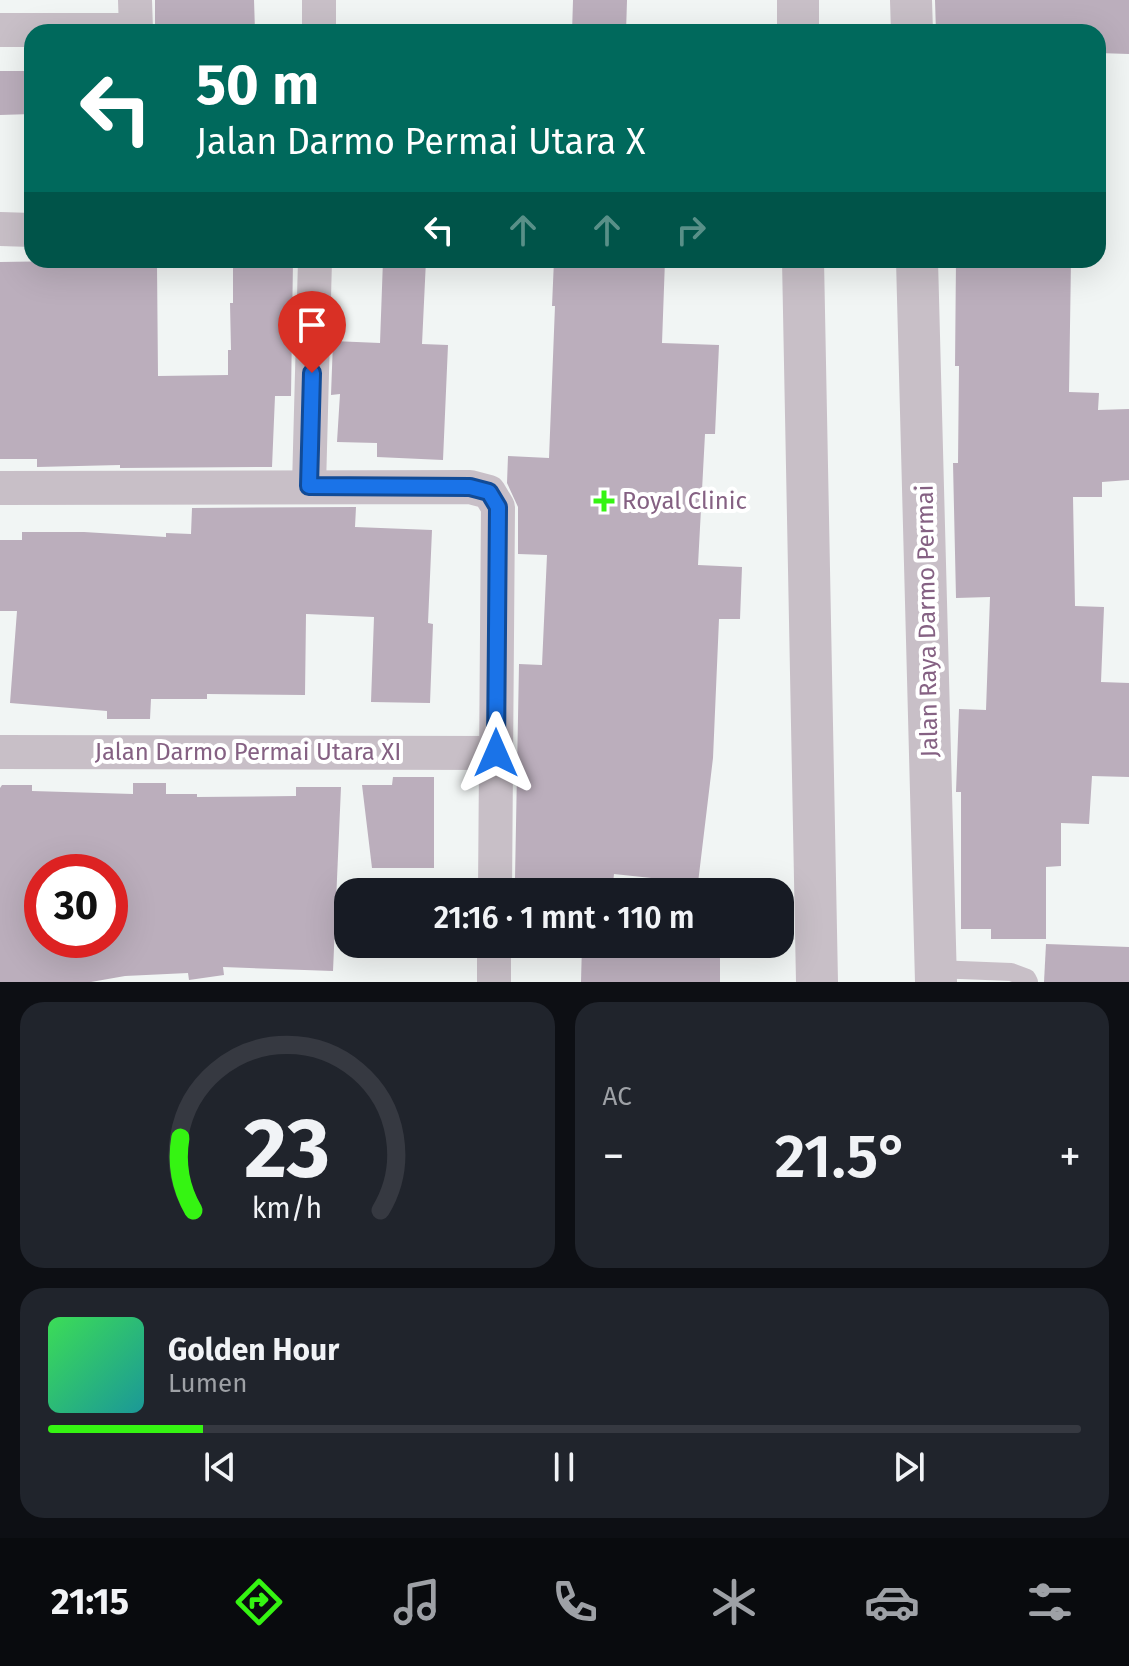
<!DOCTYPE html>
<html lang="id">
<head>
<meta charset="utf-8">
<style>
	:root { --surface:#171b24; --page:#20242c; --text:#f1f3f6; --muted:#9ea1a6; --line:#363941; --accent:#35f412 }
	body { margin:0; font-family:"Fira Sans",sans-serif; background:var(--page); color:var(--text); height:100vh; display:flex; flex-direction:column; font-size:30px; white-space:nowrap }
	* { box-sizing:border-box; margin:0 }
	p { font-size:26px; color:var(--muted) }
	.icon { flex:none; width:44px; height:44px; fill:none; stroke:currentColor; stroke-width:2; stroke-linecap:round; stroke-linejoin:round }
	.map { position:relative; height:982px; overflow:hidden }
	.sheet { display:flex; flex-direction:column; gap:20px; padding:20px; background:#0d0f14; flex:1 }
	.sheet>* { flex:none }
	.banner { position:absolute; left:24px; top:24px; width:1082px; height:244px; border-radius:24px; box-shadow:0 8px 32px #0002; background:#00695c; color:#fff; overflow:hidden }
	.speed { position:absolute; left:24px; top:854px; display:flex; gap:16px; font-size:40px; font-weight:700; text-align:center }
	.speed>* { display:grid; place-content:center; width:104px; height:104px; border-radius:50%; background:var(--surface); box-shadow:0 8px 32px #0002; line-height:1 }
	.speed .limit { border:12px solid #d22; background:#fff; color:#111 }
	.pin { position:absolute; display:grid; place-items:center; width:68px; height:68px; color:#fff; margin:-82px -34px; border-radius:50% 50% 50% 0; rotate:-45deg; box-shadow:0 0 8px #0007 }
	.pin .icon { rotate:45deg }
	.me { position:absolute; width:88px; margin:-44px; rotate:0deg; stroke-linejoin:round; filter:drop-shadow(0 0 6px #0008) }
	.turn { display:flex; align-items:center; gap:28px; height:168px; padding:0 40px; font-size:36px }
	.turn .icon { width:104px; height:104px; stroke-width:2.5 }
	.turn b { display:block; font-size:56px; line-height:68px }
	.lanes { display:flex; align-items:center; height:76px; padding:0 40px; background:#0003; justify-content:center; gap:40px; direction:ltr }
	.lanes .off { opacity:.35 }
	.big { font-size:60px; font-weight:600; line-height:1.1 }
	.sheet .widget { flex:1; display:flex; flex-direction:column; justify-content:center; gap:12px; min-width:0; padding:0 28px; border-radius:24px; background:var(--page) }
	.sheet .dial { align-items:center; gap:0 }
	.dial svg { height:208px; overflow:visible; fill:none; stroke:var(--line); stroke-width:7; stroke-linecap:round; text-anchor:middle }
	.dial text { fill:var(--text); stroke:none }
	.song { display:flex; align-items:center; gap:24px }
	.cover { width:96px; height:96px; border-radius:12px; background:linear-gradient(135deg,hsl(130 70% 55%),hsl(180 70% 35%)) }
	.played { height:8px; border-radius:4px; background:linear-gradient(90deg,var(--accent) 15%,var(--line) 15%) }
	.keys { display:flex; justify-content:space-around; direction:ltr }
	.heat { display:flex; justify-content:space-between; align-items:center; font-size:44px; direction:ltr }
	.sheet .tiles { flex:1; display:grid; gap:20px; grid-template-columns:1fr 1fr }
	.widget:last-child { grid-column:span 2 }
	.trip { position:absolute; left:334px; top:878px; width:460px; height:80px; border-radius:24px; background:var(--surface); box-shadow:0 8px 32px #0002; font-weight:600; line-height:80px; text-align:center }
	.dock { display:flex; height:128px; justify-content:space-around; align-items:center; background:#090b0e; color:var(--muted) }
	.dock .icon { width:56px; height:56px }
	.dock .current { color:var(--accent) }
	.dock b { font-size:36px; color:var(--text) }
	.map>svg:first-child { display:block }
	.building { fill:#bbaebc; fill-rule:evenodd }
	.lines { fill:none; stroke-linecap:round; stroke-linejoin:round }
	.service { stroke:#c8bfc7; stroke-width:18 }
	.minor { stroke:#c8bfc7; stroke-width:34 }
	.tertiary { stroke:#c8bfc7; stroke-width:42 }
	.route-casing { stroke:#114b97; stroke-width:20 }
	.route { stroke:#1a73e8; stroke-width:14 }
	.poi-dot { fill:#35f412; stroke:#fff; stroke-width:3 }
	.labels { text-anchor:middle; dominant-baseline:central; stroke-width:8; stroke-linejoin:round; paint-order:stroke }
	.poi-label { font-size:24px; fill:#856183; stroke:#fff; text-anchor:start }
	.street-label { font-size:24px; fill:#856183; stroke:#fff }
</style>
</head>
<body>
<div class="map">
<svg width="1129" height="982" viewBox="0 0 1129 982">
	<rect width="100%" height="100%" fill="#f1f5f4"/>
	<g class="building">
		<polygon points="155,0 254,0 255,32 155,32"/>
		<polygon points="573,0 627,0 626,32 572,32"/>
		<polygon points="935,0 1129,0 1129,54 1098,53 1098,32 936,32"/>
		<polygon points="0,71 32,71 32,114 0,115"/>
		<polygon points="233,260 293,260 291,396 275,396 272,467 120,468 120,465 37,467 37,459 0,459 0,262 65,261 65,266 157,265 158,376 228,375 228,350 231,350 230,303 233,303"/>
		<polygon points="383,260 426,260 422,344 448,345 443,460 377,457 377,443 337,442 340,394 331,395 333,341 380,343"/>
		<polygon points="554,260 665,260 662,343 719,345 715,434 705,434 698,565 742,567 740,619 719,619 713,758 698,883 614,874 613,883 515,879 519,664 542,665 547,555 518,554 518,507 507,483 508,456 549,458 555,306 552,306"/>
		<polygon points="956,260 1071,260 1069,392 1099,393 1098,410 1129,409 1129,480 1102,482 1102,497 1073,497 1075,606 1104,607 1101,682 1129,683 1129,777 1092,776 1089,824 1061,823 1061,866 1046,867 1046,939 991,939 991,929 961,929 961,792 956,792 959,709 986,710 990,597 956,598 953,463 958,463 959,366 955,366"/>
		<polygon points="356,507 355,527 432,530 428,623 433,624 430,703 371,702 374,617 306,614 305,695 207,694 207,699 151,699 150,719 107,719 107,711 10,703 17,611 0,611 0,540 22,540 22,532 84,532 166,537 166,533 191,534 192,508"/>
		<polygon points="393,777 434,777 434,868 372,868 362,785 392,785"/>
		<path d="M133,783H166V794H197V797L296,796V787H341L333,971L223,967L224,975L189,980L188,973L125,976L91,982H0V788L2,785H32V791L133,794ZM42,872H110V940H42Z"/>
		<polygon points="582,944 720,944 720,982 581,982"/>
		<polygon points="1046,944 1129,947 1129,982 1044,982"/>
	</g>
	<g class="lines">
		<polyline class="service" points="935,969 1011,972 1027,978 1029,982"/>
		<g class="minor">
			<polyline points="319,0 319,32"/>
			<polyline points="0,30 136,30 135,0"/>
			<polyline points="0,229 32,230"/>
			<polyline points="309,486 315,260"/>
			<polyline points="0,488 470,487 489,492 498,507 495,892"/>
			<polyline points="0,752 496,753"/>
			<polyline points="494,982 494,944"/>
		</g>
		<g class="tertiary">
			<polyline points="798,0 798,32"/>
			<polyline points="911,0 912,32"/>
			<polyline points="803,260 817,982"/>
			<polyline points="917,260 936,982"/>
		</g>
	</g>
	<g class="lines">
		<g class="route-casing">
			<polyline id="route" points="312,373 309,486 470,487 489,492 498,507 496,753"/>
		</g>
		<use href="#route" class="route"/>
	</g>
	<path class="poi-dot" d="M600 489h8v8h8v8h-8v8h-8v-8h-8v-8h8z"/>
	<g class="labels">
		<g class="poi-label">
			<text x="622" y="501">Royal Clinic</text>
		</g>
		<g class="street-label">
			<text transform="translate(927 621) rotate(-91)">Jalan Raya Darmo Permai</text>
			<text x="248" y="752">Jalan Darmo Permai Utara XI</text>
		</g>
	</g>
</svg>
<div class="speed"><div class="limit">30</div></div>
<div class="pin" style="left:312px;top:373px;background:#d93025"><svg class="icon" aria-label="arrive" viewBox="0 0 24 24"><path d="M6 21V4h12l-3 4 3 4H6"/></svg></div>
<svg class="me" style="left:496px;top:753px" viewBox="-20 -20 40 40"><path d="M0-17L14 15 0 8-14 15z" fill="#1a73e8" stroke="#fff" stroke-width="4"/></svg>
<div class="trip">21:16 · 1 mnt · 110 m</div>
<div class="banner">
<div class="turn"><svg class="icon" aria-label="left" viewBox="0 0 24 24"><path d="M17 20v-9H6M10 6l-5 5 5 5"/></svg><div><b>50 m</b>Jalan Darmo Permai Utara X</div></div>
<div class="lanes"><svg class="icon" aria-label="left" viewBox="0 0 24 24"><path d="M17 20v-9H6M10 6l-5 5 5 5"/></svg><svg class="icon off" aria-label="ahead" viewBox="0 0 24 24"><path d="M12 20V5M6 11l6-6 6 6"/></svg><svg class="icon off" aria-label="ahead" viewBox="0 0 24 24"><path d="M12 20V5M6 11l6-6 6 6"/></svg><svg class="icon off" aria-label="right" viewBox="0 0 24 24"><path d="M7 20v-9h11M14 6l5 5-5 5"/></svg></div>
</div>
</div>
<section class="sheet">
<div class="tiles">
<div class="widget dial"><svg viewBox="0 0 100 80">
<path d="M14 69A42 42 0 1 1 86 69"/>
<path d="M14 69A42 42 0 0 1 9 41" stroke="#35f412"/>
<text x="50" y="56" font-size="32" font-weight="700">23</text>
<text x="50" y="72" font-size="11">km/h</text>
</svg></div>
<div class="widget"><p>AC</p>
<div class="heat"><a>−</a><b class="big">21.5°</b><a>+</a></div>
</div>
<div class="widget">
<div class="song"><i class="cover"></i><div><b>Golden Hour</b><p>Lumen</p></div></div>
<div class="played"></div>
<div class="keys"><svg class="icon" aria-label="previous" viewBox="0 0 24 24"><path d="M18 5L8 12l10 7zM5 5v14"/></svg><svg class="icon" aria-label="pause" viewBox="0 0 24 24"><path d="M8 5v14M16 5v14"/></svg><svg class="icon" aria-label="next" viewBox="0 0 24 24"><path d="M6 5l10 7-10 7zM19 5v14"/></svg></div>
</div>
</div>
</section>
<nav class="dock">
<b>21:15</b>
<svg class="icon current" aria-label="directions" viewBox="0 0 24 24"><path d="M12 3l9 9-9 9-9-9zM9 14v-3h6M13 9l2 2-2 2"/></svg>
<svg class="icon" aria-label="music" viewBox="0 0 24 24"><path d="M9 18V5l10-2v13"/><circle cx="6" cy="18" r="3"/><circle cx="16" cy="16" r="3"/></svg>
<svg class="icon" aria-label="phone" viewBox="0 0 24 24"><path d="M5 4h4l2 5-3 2q2 4 5 5l2-3 5 2v4C11 20 4 13 5 4z"/></svg>
<svg class="icon" aria-label="climate" viewBox="0 0 24 24"><path d="M12 3v18M4 7l16 10M4 17L20 7"/></svg>
<svg class="icon" aria-label="car" viewBox="0 0 24 24"><path d="M5 17H2v-5l4-1 3-4h7l3 4 3 1v5h-3M9 17h6M6 11h13"/><circle cx="7" cy="17" r="2"/><circle cx="17" cy="17" r="2"/></svg>
<svg class="icon" aria-label="filters" viewBox="0 0 24 24"><path d="M4 7h16M4 17h16"/><circle cx="9" cy="7" r="2"/><circle cx="15" cy="17" r="2"/></svg>
</nav>
</body>
</html>
